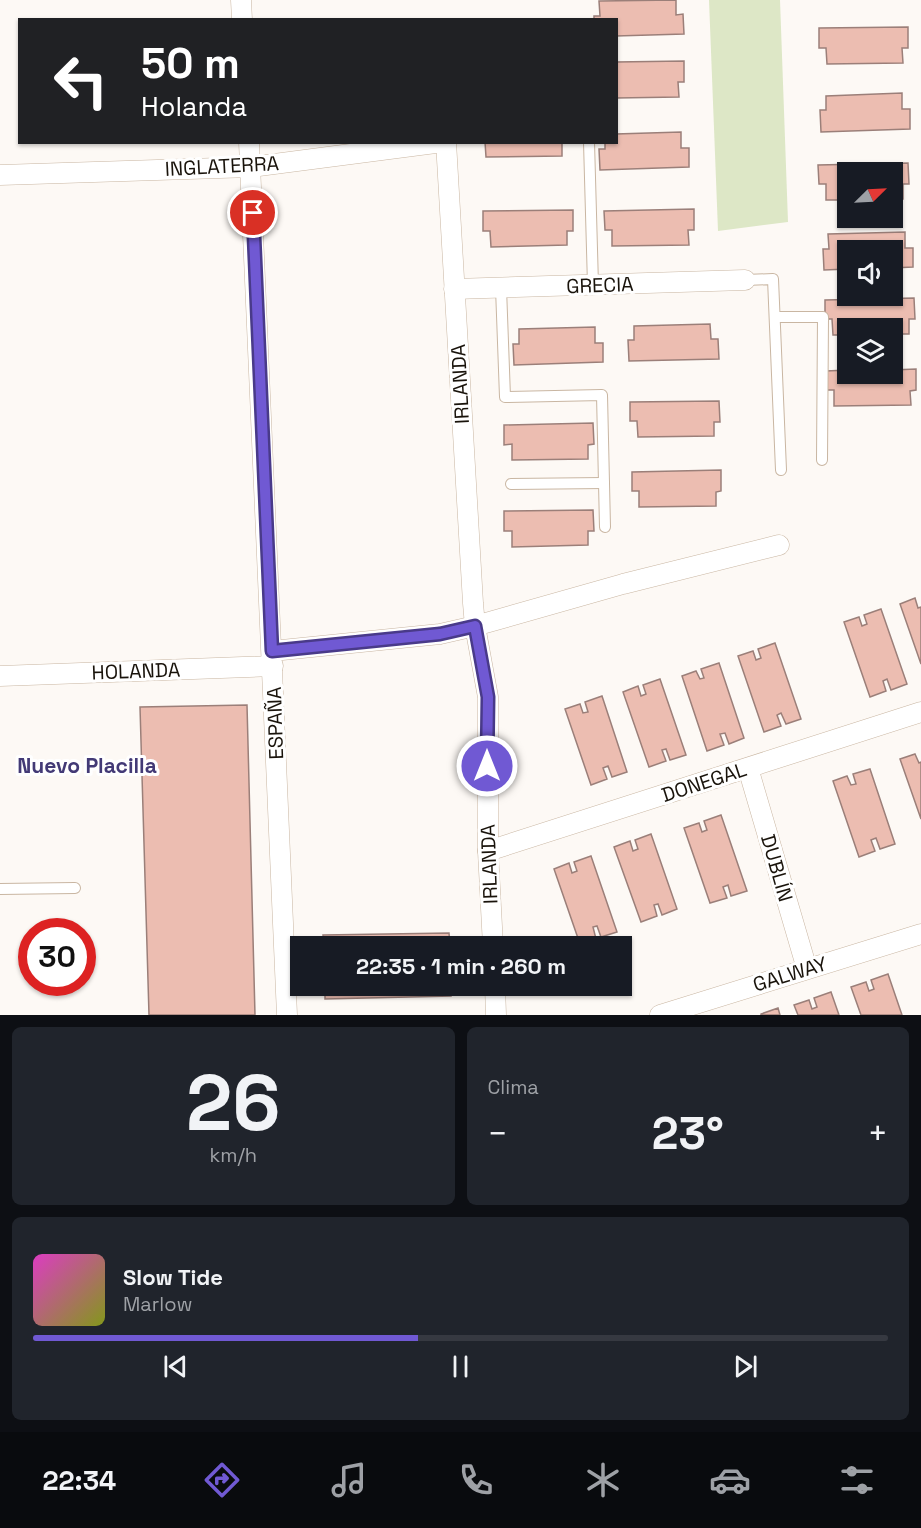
<!DOCTYPE html>
<html lang="es">
<head>
<meta charset="utf-8">
<style>
	:root { --surface:#171b24; --page:#20242c; --text:#f1f3f6; --muted:#9ea1a6; --line:#363941; --accent:#7059d3 }
	body { margin:0; font-family:"Space Grotesk",sans-serif; background:var(--page); color:var(--text); height:100vh; display:flex; flex-direction:column; font-size:22px; white-space:nowrap }
	* { box-sizing:border-box; margin:0 }
	p { font-size:20px; color:var(--muted) }
	.icon { flex:none; width:33px; height:33px; fill:none; stroke:currentColor; stroke-width:2; stroke-linecap:round; stroke-linejoin:round }
	.map { position:relative; height:1015px; overflow:hidden }
	.side { display:flex; flex-direction:column; gap:12px; padding:12px; background:#0d0f14; flex:1 }
	.side>* { flex:none }
	.top-card { position:absolute; left:18px; top:18px; width:600px; height:126px; border-radius:0px; box-shadow:0 2px 4px #0004; background:#202124; color:#fff; overflow:hidden }
	.needle { width:39px; rotate:66deg }
	.buttons { position:absolute; left:837px; top:162px; display:grid; gap:12px }
	.buttons a { display:grid; place-items:center; width:66px; height:66px; border-radius:0px; background:var(--surface); box-shadow:0 2px 4px #0004; font-size:30px }
	.speed { position:absolute; left:18px; top:918px; display:flex; gap:12px; font-size:30px; font-weight:700; text-align:center }
	.speed>* { display:grid; place-content:center; width:78px; height:78px; border-radius:50%; background:var(--surface); box-shadow:0 2px 4px #0004; line-height:1 }
	.speed .limit { border:9px solid #d22; background:#fff; color:#111 }
	.pin { position:absolute; display:grid; place-items:center; width:51px; height:51px; color:#fff; margin:-26px; border:3px solid #fff; border-radius:50%; box-shadow:0 2px 6px #0007 }
	.me { position:absolute; width:66px; margin:-33px; rotate:0deg; stroke-linejoin:round; filter:drop-shadow(0 0 4px #0008) }
	.turn { display:flex; align-items:center; gap:21px; height:126px; padding:0 24px; font-size:27px }
	.turn .icon { width:78px; height:78px; stroke-width:2.5 }
	.turn b { display:block; font-size:42px; line-height:51px }
	.big { font-size:45px; font-weight:700; line-height:1.1 }
	.side .tile { flex:1; display:flex; flex-direction:column; justify-content:center; gap:9px; min-width:0; padding:0 21px; border-radius:9px; background:var(--page) }
	.side .dial { align-items:center; gap:0 }
	.dial b { font-size:78px; line-height:1 }
	.song { display:flex; align-items:center; gap:18px }
	.cover { width:72px; height:72px; border-radius:9px; background:linear-gradient(135deg,hsl(310 70% 55%),hsl(70 70% 35%)) }
	.played { height:6px; border-radius:3px; background:linear-gradient(90deg,var(--accent) 45%,var(--line) 45%) }
	.keys { display:flex; justify-content:space-around; direction:ltr }
	.heat { display:flex; justify-content:space-between; align-items:center; font-size:33px; direction:ltr }
	.side .tiles { flex:1; display:grid; gap:12px; grid-template-columns:1fr 1fr }
	.tile:last-child { grid-column:span 2 }
	.trip { position:absolute; left:290px; top:936px; width:342px; height:60px; border-radius:0px; background:var(--surface); box-shadow:0 2px 4px #0004; font-weight:700; line-height:60px; text-align:center }
	.tab-bar { display:flex; height:96px; justify-content:space-around; align-items:center; background:#090b0e; color:var(--muted) }
	.tab-bar .icon { width:42px; height:42px }
	.tab-bar .active { color:var(--accent) }
	.tab-bar b { font-size:27px; color:var(--text) }
	.map>svg:first-child { display:block }
	.green { fill:#dde7c6 }
	.building { fill:#ecbdb1; stroke:#9b7f79; stroke-width:1.5 }
	.lines { fill:none; stroke-linecap:round; stroke-linejoin:round }
	.service-casing { stroke:#c9b6a2; stroke-width:12 }
	.minor-casing { stroke:#c9b6a2; stroke-width:21 }
	.service { stroke:#fff; stroke-width:10 }
	.minor { stroke:#fff; stroke-width:20 }
	.route-casing { stroke:#493a89; stroke-width:15 }
	.route { stroke:#7059d3; stroke-width:10 }
	.labels { text-anchor:middle; dominant-baseline:central; stroke-width:6; stroke-linejoin:round; paint-order:stroke }
	.street-label { font-size:20px; fill:#19130b; stroke:#fff }
	.neighbourhood-label { font-size:21px; font-weight:bold; fill:#433a76; stroke:#fff }
</style>
</head>
<body>
<div class="map">
<svg width="921" height="1015" viewBox="0 0 921 1015">
	<rect width="100%" height="100%" fill="#fdf9f5"/>
	<polygon class="green" points="709,0 780,0 788,222 718,231"/>
	<g class="building">
		<polygon points="676,0 676,15 683,14 684,34 616,36 616,20 594,20 594,16 600,16 599,1"/>
		<polygon points="908,27 908,48 902,48 903,63 827,64 826,48 819,48 819,28"/>
		<polygon points="684,61 684,82 678,82 679,97 616,98 616,62"/>
		<polygon points="902,93 902,109 910,109 910,129 821,132 820,110 826,110 826,96"/>
		<polygon points="681,132 681,148 689,148 689,167 600,170 599,149 605,149 605,142 616,142 616,134"/>
		<polygon points="485,142 562,142 562,156 486,157"/>
		<polygon points="908,163 909,184 903,184 903,199 892,199 892,172 848,172 848,200 826,200 826,184 819,184 818,165"/>
		<polygon points="694,209 694,230 688,230 689,245 612,246 612,230 605,230 604,211"/>
		<polygon points="573,210 573,231 567,231 567,245 491,247 490,231 483,231 483,211"/>
		<polygon points="905,232 905,248 913,248 913,267 892,268 892,250 848,250 848,269 824,270 823,249 829,249 828,234"/>
		<polygon points="914,298 915,319 909,319 909,334 892,334 892,328 848,328 848,335 833,335 832,319 825,319 825,300"/>
		<polygon points="710,324 711,339 718,339 719,359 629,361 628,340 634,340 634,326"/>
		<polygon points="595,327 595,343 603,343 603,362 514,365 513,344 519,344 519,329"/>
		<polygon points="916,369 916,390 910,391 911,405 834,406 834,390 826,390 826,371 848,370 848,374 892,374 892,370"/>
		<polygon points="719,401 720,422 714,422 714,436 638,437 637,421 630,421 630,402"/>
		<polygon points="593,423 594,444 588,445 588,459 512,460 512,444 504,445 504,425"/>
		<polygon points="721,470 721,491 716,492 716,506 639,507 639,491 632,491 632,472"/>
		<polygon points="593,510 594,531 588,531 588,545 512,547 512,531 504,531 504,511"/>
		<polygon points="915,598 918,608 921,607 921,664 900,604"/>
		<polygon points="881,609 907,684 891,690 887,679 883,681 886,691 870,697 844,622 859,617 862,626 867,624 864,615"/>
		<polygon points="775,643 801,719 786,724 781,713 777,715 781,726 764,732 738,656 753,651 756,660 761,658 758,649"/>
		<polygon points="719,663 744,738 729,744 725,733 720,734 724,745 707,751 682,676 696,671 700,679 704,678 701,669"/>
		<polygon points="660,679 686,755 670,760 666,749 662,750 666,761 649,767 623,692 638,686 641,696 646,694 643,685"/>
		<polygon points="602,696 627,772 612,777 608,766 603,768 607,779 591,785 565,709 580,704 583,713 588,712 585,702"/>
		<polygon points="247,705 255,1015 149,1015 140,707"/>
		<polygon points="915,754 919,763 921,762 921,819 900,759"/>
		<polygon points="870,769 895,844 880,849 876,838 871,840 875,851 859,857 833,781 847,776 851,785 856,784 853,774"/>
		<polygon points="721,815 747,891 731,896 728,885 723,887 727,898 710,903 684,828 699,823 702,832 707,830 704,821"/>
		<polygon points="651,834 677,909 662,915 658,904 654,905 657,916 641,922 614,847 630,841 633,851 638,849 635,840"/>
		<polygon points="591,856 617,932 601,937 597,926 593,927 596,939 580,944 554,869 569,863 572,873 577,871 574,862"/>
		<polygon points="449,933 450,946 324,946 323,935"/>
		<polygon points="888,974 902,1015 861,1015 851,987 866,982 869,991 874,989 871,980"/>
		<polygon points="325,986 451,986 451,996 325,999"/>
		<polygon points="831,992 839,1015 798,1015 794,1005 809,1000 812,1009 817,1007 814,998"/>
		<polygon points="778,1008 780,1015 761,1015 761,1014"/>
	</g>
	<g class="lines">
		<g class="service-casing">
			<g id="service">
				<polyline points="589,142 593,285"/>
				<polyline points="745,280 773,279 781,470"/>
				<polyline points="501,288 505,397 602,395 605,527"/>
				<polyline points="775,317 823,317 822,460"/>
				<polyline points="511,484 604,483"/>
				<polyline points="0,889 75,888"/>
			</g>
		</g>
		<g class="minor-casing">
			<g id="minor">
				<polyline points="241,0 242,20"/>
				<polyline points="249,142 287,1015"/>
				<polyline points="446,142 473,603 475,626 488,697 488,851 493,946"/>
				<polyline points="0,175 251,167 443,142"/>
				<polyline points="454,289 745,280"/>
				<polyline points="272,651 440,634 475,626 623,584 779,545"/>
				<polyline points="0,676 273,666"/>
				<polyline points="748,768 807,969"/>
				<polyline points="488,851 921,712"/>
				<polyline points="495,986 496,1015"/>
				<polyline points="660,1015 921,934"/>
			</g>
		</g>
		<use href="#service" class="service"/>
		<use href="#minor" class="minor"/>
	</g>
	<g class="lines">
		<g class="route-casing">
			<polyline id="route" points="253,213 272,651 440,634 475,626 488,697 487,766"/>
		</g>
		<use href="#route" class="route"/>
	</g>
	<g class="labels">
		<g class="street-label">
			<text transform="translate(222 166) rotate(-3)">INGLATERRA</text>
			<text transform="translate(600 285) rotate(-2)">GRECIA</text>
			<text transform="translate(460 384) rotate(-93)">IRLANDA</text>
			<text transform="translate(136 671) rotate(-2)">HOLANDA</text>
			<text transform="translate(275 723) rotate(-92)">ESPAÑA</text>
			<text transform="translate(704 782) rotate(-18)">DONEGAL</text>
			<text transform="translate(489 864) rotate(-92)">IRLANDA</text>
			<text transform="translate(777 868) rotate(74)">DUBLÍN</text>
			<text transform="translate(790 974) rotate(-17)">GALWAY</text>
		</g>
		<g class="neighbourhood-label">
			<text x="87" y="765">Nuevo Placilla</text>
		</g>
	</g>
</svg>
<div class="buttons">
<a><svg class="needle" viewBox="-14 -14 28 28"><path d="M0-13l5 13h-10z" fill="#e53935"/><path d="M0 13l5-13h-10z" fill="#9ea1a6"/></svg></a>
<a><svg class="icon" aria-label="sound" viewBox="0 0 24 24"><path d="M4 9h4l5-4v14l-5-4H4zM17 9q2 3 0 6"/></svg></a>
<a><svg class="icon" aria-label="layers" viewBox="0 0 24 24"><path d="M12 4l9 5-9 5-9-5zM3 14l9 5 9-5"/></svg></a>
</div>
<div class="speed"><div class="limit">30</div></div>
<div class="pin" style="left:253px;top:213px;background:#d93025"><svg class="icon" aria-label="arrive" viewBox="0 0 24 24"><path d="M6 21V4h12l-3 4 3 4H6"/></svg></div>
<svg class="me" style="left:487px;top:766px" viewBox="-20 -20 40 40"><circle r="17" fill="#7059d3" stroke="#fff" stroke-width="3"/><path d="M0-11L8 9 0 5-8 9z" fill="#fff"/></svg>
<div class="trip">22:35 · 1 min · 260 m</div>
<div class="top-card">
<div class="turn"><svg class="icon" aria-label="left" viewBox="0 0 24 24"><path d="M17 20v-9H6M10 6l-5 5 5 5"/></svg><div><b>50 m</b>Holanda</div></div>
</div>
</div>
<section class="side">
<div class="tiles">
<div class="tile dial"><b>26</b><p>km/h</p></div>
<div class="tile"><p>Clima</p>
<div class="heat"><a>−</a><b class="big">23°</b><a>+</a></div>
</div>
<div class="tile">
<div class="song"><i class="cover"></i><div><b>Slow Tide</b><p>Marlow</p></div></div>
<div class="played"></div>
<div class="keys"><svg class="icon" aria-label="previous" viewBox="0 0 24 24"><path d="M18 5L8 12l10 7zM5 5v14"/></svg><svg class="icon" aria-label="pause" viewBox="0 0 24 24"><path d="M8 5v14M16 5v14"/></svg><svg class="icon" aria-label="next" viewBox="0 0 24 24"><path d="M6 5l10 7-10 7zM19 5v14"/></svg></div>
</div>
</div>
</section>
<nav class="tab-bar">
<b>22:34</b>
<svg class="icon active" aria-label="directions" viewBox="0 0 24 24"><path d="M12 3l9 9-9 9-9-9zM9 14v-3h6M13 9l2 2-2 2"/></svg>
<svg class="icon" aria-label="music" viewBox="0 0 24 24"><path d="M9 18V5l10-2v13"/><circle cx="6" cy="18" r="3"/><circle cx="16" cy="16" r="3"/></svg>
<svg class="icon" aria-label="phone" viewBox="0 0 24 24"><path d="M5 4h4l2 5-3 2q2 4 5 5l2-3 5 2v4C11 20 4 13 5 4z"/></svg>
<svg class="icon" aria-label="climate" viewBox="0 0 24 24"><path d="M12 3v18M4 7l16 10M4 17L20 7"/></svg>
<svg class="icon" aria-label="car" viewBox="0 0 24 24"><path d="M5 17H2v-5l4-1 3-4h7l3 4 3 1v5h-3M9 17h6M6 11h13"/><circle cx="7" cy="17" r="2"/><circle cx="17" cy="17" r="2"/></svg>
<svg class="icon" aria-label="filters" viewBox="0 0 24 24"><path d="M4 7h16M4 17h16"/><circle cx="9" cy="7" r="2"/><circle cx="15" cy="17" r="2"/></svg>
</nav>
</body>
</html>
